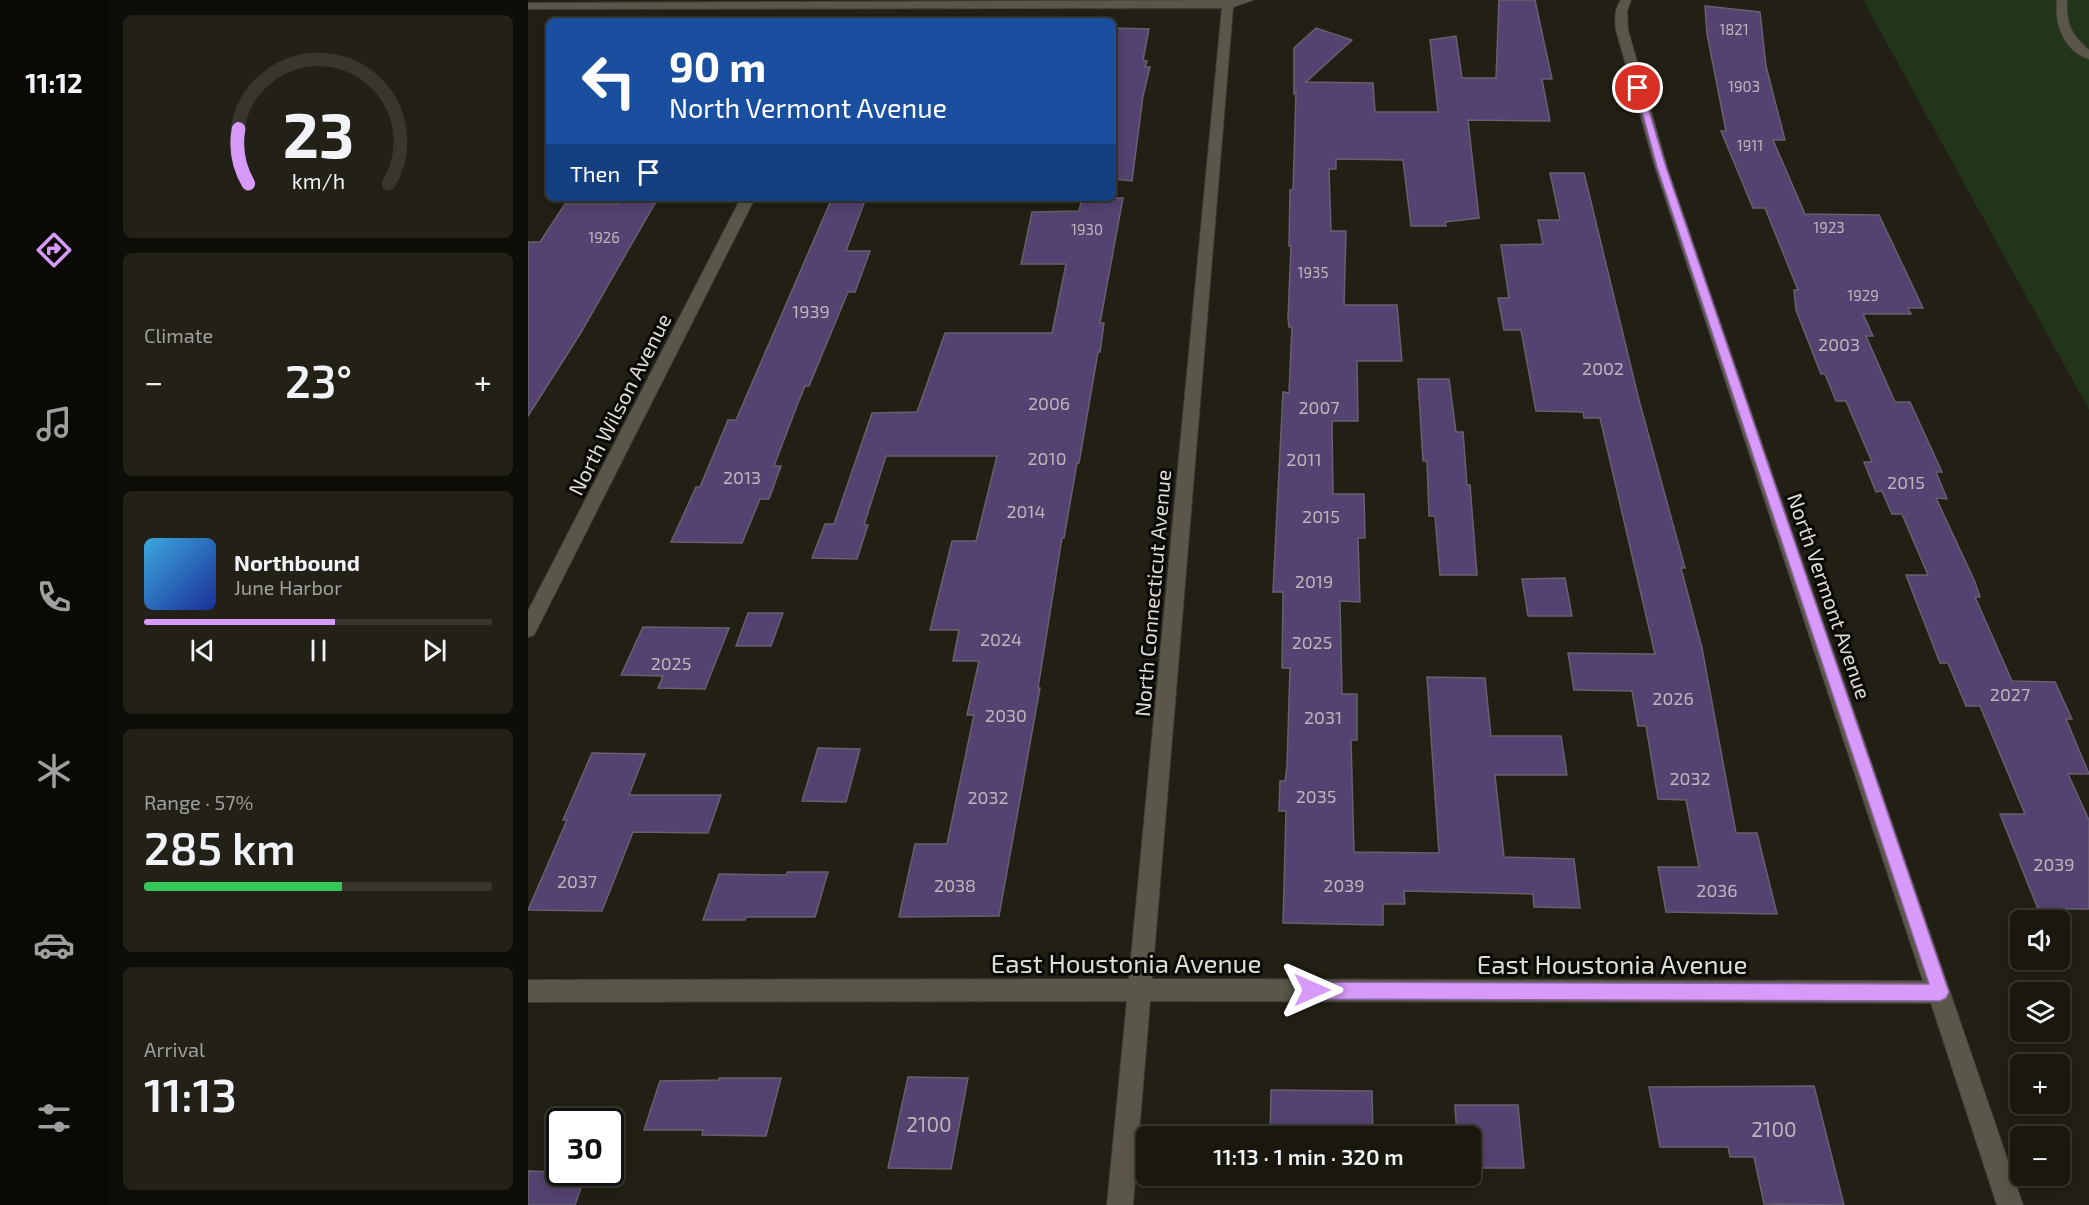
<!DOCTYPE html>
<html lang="en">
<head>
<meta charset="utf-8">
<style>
	:root { --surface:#1a170f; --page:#232018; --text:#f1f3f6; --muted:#9f9f9e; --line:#38362f; --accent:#d89af8 }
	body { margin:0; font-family:"Exo 2",sans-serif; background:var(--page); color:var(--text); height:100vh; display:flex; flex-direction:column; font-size:22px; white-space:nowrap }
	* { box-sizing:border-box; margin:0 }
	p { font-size:20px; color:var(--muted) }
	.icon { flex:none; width:33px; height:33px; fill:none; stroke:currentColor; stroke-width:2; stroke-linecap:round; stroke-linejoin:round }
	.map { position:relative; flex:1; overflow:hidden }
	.sheet { display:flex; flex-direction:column; gap:15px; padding:15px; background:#0e0d08; width:420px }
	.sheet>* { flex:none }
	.hud { position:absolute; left:18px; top:18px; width:570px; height:183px; border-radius:9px; box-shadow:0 3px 15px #0003,0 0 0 2px var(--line); background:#1a4fa0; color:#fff; overflow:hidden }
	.tools { position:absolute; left:1482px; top:910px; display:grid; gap:12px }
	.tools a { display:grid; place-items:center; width:60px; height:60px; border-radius:9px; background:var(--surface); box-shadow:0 3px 15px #0003,0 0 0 2px var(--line); font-size:30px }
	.speed { position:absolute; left:18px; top:1108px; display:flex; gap:12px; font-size:30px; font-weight:700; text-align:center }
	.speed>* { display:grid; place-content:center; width:78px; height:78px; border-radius:50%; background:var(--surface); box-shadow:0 3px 15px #0003,0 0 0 2px var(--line); line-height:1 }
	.speed .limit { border:3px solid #111; border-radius:9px; background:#fff; color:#111 }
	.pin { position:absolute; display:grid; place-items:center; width:51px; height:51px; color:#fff; margin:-26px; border:3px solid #fff; border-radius:50%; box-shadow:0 2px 6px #0007 }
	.me { position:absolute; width:66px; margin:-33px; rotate:90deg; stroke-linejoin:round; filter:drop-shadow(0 0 4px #0008) }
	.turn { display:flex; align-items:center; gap:21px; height:126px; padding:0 24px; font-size:27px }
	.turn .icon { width:78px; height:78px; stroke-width:2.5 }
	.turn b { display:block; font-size:42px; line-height:51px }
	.then { display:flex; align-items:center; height:57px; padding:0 24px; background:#0003; gap:12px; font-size:22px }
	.big { font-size:45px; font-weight:600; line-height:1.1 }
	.sheet .card { flex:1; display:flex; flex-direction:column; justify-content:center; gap:9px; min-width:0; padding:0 21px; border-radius:9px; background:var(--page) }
	.sheet .dial { align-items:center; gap:0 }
	.dial svg { height:156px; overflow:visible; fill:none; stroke:var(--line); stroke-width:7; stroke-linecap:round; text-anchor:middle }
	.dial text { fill:var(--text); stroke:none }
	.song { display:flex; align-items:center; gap:18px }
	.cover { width:72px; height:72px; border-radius:9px; background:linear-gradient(135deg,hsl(200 70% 55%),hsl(230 70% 35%)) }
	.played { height:6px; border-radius:3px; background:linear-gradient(90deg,var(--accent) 55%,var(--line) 55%) }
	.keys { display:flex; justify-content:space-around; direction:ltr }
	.heat { display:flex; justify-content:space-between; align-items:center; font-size:33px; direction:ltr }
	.charge { height:9px; border-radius:4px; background:linear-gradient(90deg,#34c759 57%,var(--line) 0) }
	.trip { position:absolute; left:608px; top:1126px; width:345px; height:60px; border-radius:9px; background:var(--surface); box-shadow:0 3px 15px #0003,0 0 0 2px var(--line); font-weight:600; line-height:60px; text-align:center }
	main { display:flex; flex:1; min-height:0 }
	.tab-bar { display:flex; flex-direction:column; width:108px; justify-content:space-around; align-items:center; background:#0a0906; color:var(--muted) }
	.tab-bar .icon { width:42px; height:42px }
	.tab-bar .current { color:var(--accent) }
	.tab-bar b { font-size:27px; color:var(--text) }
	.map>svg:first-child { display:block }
	.green { fill:#22341a }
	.building { fill:#544270; stroke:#65616e; stroke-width:1.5 }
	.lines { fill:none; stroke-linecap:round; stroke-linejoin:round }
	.minor-casing { stroke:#3e3c34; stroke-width:2 }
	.minor { fill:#5a574a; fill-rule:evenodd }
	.route { fill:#d89af8; stroke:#8c64a1; stroke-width:1.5 }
	.labels { text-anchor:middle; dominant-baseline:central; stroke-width:6; stroke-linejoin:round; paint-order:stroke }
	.far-number-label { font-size:15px; fill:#bcb6bb }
	.number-label { font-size:18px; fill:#bcb6bb }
	.street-label { font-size:21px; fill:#dedcd4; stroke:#0a0905 }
	.near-number-label { font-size:21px; fill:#bcb6bb }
	.near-street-label { font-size:26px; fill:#dedcd4; stroke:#0a0905 }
</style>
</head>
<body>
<main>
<nav class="tab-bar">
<b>11:12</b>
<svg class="icon current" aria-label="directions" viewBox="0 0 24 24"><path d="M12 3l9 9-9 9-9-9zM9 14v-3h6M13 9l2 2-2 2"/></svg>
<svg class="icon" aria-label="music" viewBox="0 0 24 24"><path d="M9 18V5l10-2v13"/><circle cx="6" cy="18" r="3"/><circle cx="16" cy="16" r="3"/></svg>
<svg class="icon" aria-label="phone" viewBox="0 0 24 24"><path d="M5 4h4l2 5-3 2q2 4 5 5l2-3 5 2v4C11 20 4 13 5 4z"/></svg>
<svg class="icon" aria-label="climate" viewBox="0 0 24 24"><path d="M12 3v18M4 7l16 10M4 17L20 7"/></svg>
<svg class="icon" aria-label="car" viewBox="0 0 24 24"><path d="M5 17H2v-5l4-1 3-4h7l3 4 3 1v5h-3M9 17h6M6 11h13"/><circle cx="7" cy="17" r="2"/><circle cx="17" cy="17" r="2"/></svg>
<svg class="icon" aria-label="filters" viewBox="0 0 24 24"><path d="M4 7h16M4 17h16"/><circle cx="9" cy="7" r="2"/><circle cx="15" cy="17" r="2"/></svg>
</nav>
<section class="sheet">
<div class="card dial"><svg viewBox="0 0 100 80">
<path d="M14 69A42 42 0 1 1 86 69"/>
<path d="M14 69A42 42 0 0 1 9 41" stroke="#d89af8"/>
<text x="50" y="56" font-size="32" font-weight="700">23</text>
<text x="50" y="72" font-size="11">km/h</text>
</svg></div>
<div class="card"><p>Climate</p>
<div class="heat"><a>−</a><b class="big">23°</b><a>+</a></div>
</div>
<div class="card">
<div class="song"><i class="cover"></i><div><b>Northbound</b><p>June Harbor</p></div></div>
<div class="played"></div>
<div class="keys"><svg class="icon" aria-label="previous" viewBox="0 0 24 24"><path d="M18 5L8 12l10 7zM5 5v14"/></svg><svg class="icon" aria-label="pause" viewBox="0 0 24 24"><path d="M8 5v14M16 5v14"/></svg><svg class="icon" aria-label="next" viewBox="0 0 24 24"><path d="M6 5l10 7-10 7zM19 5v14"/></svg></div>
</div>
<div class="card"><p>Range · 57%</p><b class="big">285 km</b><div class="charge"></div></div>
<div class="card"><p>Arrival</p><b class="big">11:13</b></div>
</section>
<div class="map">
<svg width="1561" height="1205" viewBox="0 0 1561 1205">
	<rect width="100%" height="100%" fill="#221f14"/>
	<polygon class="green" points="1335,0 1561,0 1561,410"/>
	<g class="building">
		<polygon points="971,0 1007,0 1024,79 1014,79 1022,121 940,120 951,218 917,222 918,226 883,226 875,160 808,159 808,169 801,169 803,231 818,231 816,305 869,305 874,361 829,361 830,421 804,421 805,494 836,494 837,538 830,538 832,602 812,601 814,694 829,694 829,740 823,740 826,852 911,853 899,677 957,678 963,736 1033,736 1039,775 967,775 976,857 1046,859 1052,908 1006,907 1005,894 876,891 877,904 855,904 855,925 755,923 758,811 751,811 752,781 757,781 759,766 762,668 754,668 755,592 745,592 755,392 761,393 764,327 761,327 760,318 763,246 761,246 762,190 765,190 768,92 766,94 766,48 788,28 824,40 778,82 845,83 847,112 910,112 902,40 928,36 934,78 968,78"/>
		<polygon points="1177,6 1232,12 1238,66 1257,140 1245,140 1277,214 1351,215 1395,308 1380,308 1383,314 1335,314 1345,336 1338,336 1367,402 1382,402 1414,472 1408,472 1419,499 1408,498 1447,582 1452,597 1447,597 1484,681 1527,682 1544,719 1538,719 1561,774 1540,774 1561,820 1561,909 1510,909 1472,814 1497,814 1452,706 1438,706 1420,663 1412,663 1378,575 1400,575 1374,514 1364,514 1354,491 1348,492 1336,462 1344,462 1318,401 1308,401 1297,374 1293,374 1268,310 1266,290 1270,290 1237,208 1225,208 1193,131 1198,131 1179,34"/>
		<polygon points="585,28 621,29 615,60 619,61 617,67 622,67 615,96 604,181 585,179"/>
		<polygon points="1022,173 1056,173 1111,400 1157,568 1153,568 1174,648 1208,833 1229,833 1249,914 1138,912 1130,867 1171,867 1158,800 1130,799 1118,726 1110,726 1104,691 1046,690 1040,653 1127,654 1072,418 1056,418 1055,412 1008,411 993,330 976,330 970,298 981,298 973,245 1015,244 1010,220 1032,220"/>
		<polygon points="95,198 130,198 52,334 0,416 0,242 12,242 37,204 91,204"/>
		<polygon points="304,198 338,198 318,251 342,251 327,292 320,292 281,386 277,386 270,403 246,466 253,466 241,499 232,499 214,543 143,542 168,487 172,487 200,420 208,420"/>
		<polygon points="554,198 595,198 572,323 576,323 572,352 570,352 551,463 549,463 536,538 534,538 510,688 512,688 471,916 371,917 387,844 419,844 446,715 439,715 451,661 425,661 431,630 402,630 424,541 448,541 469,456 358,456 336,525 340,525 329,559 284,558 297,524 306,524 344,413 389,412 417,333 524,333 538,264 493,264 504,212 551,211"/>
		<polygon points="890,379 921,379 928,432 935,432 939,485 942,485 949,575 912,575 907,516 901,516 899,461 895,461"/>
		<polygon points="1037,578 1044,616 1000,616 994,579"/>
		<polygon points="220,613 255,613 243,646 208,646"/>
		<polygon points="115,627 201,628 177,689 130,688 135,676 93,675"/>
		<polygon points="290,748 332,749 318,802 274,801"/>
		<polygon points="64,753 117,754 101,795 193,795 180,833 105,832 74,911 0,910 39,820 35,820"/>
		<polygon points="259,872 300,872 287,917 218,917 217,920 175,920 191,874 258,875"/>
		<polygon points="380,1077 440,1078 423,1169 360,1168"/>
		<polygon points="191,1078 253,1078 238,1136 174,1135 175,1130 116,1130 132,1081 191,1080"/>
		<polygon points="1286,1086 1316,1205 1236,1204 1226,1157 1202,1157 1200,1147 1132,1147 1121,1087"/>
		<polygon points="743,1090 844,1091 845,1137 742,1137"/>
		<polygon points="927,1105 990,1105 996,1168 942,1168 942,1137 929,1137"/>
		<polygon points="0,1171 58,1173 47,1205 0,1205"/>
		<polygon points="741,1176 805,1176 805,1181 741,1180"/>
	</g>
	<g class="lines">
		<g class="minor-casing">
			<g id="minor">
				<path d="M707,0H725L705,7L624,979L1395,981L1127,167L1088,30C1087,19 1086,10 1093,0H1103L1099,11L1100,30L1139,167L1495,1205H1469L1403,1003L622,1001L605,1205H579L599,1001L0,1002V980L601,979L694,8L0,9V3Z"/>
				<path d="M1529,0H1539C1538,23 1543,35 1561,50V59C1536,51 1526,24 1529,0Z"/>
				<polygon points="213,198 227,198 6,635 0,637 0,611"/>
			</g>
		</g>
		<use href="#minor" class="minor"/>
	</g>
	<polygon class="route" points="1107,86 1114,88 1138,167 1421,992 1418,998 1412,1001 784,999 778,996 776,990 778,984 784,982 1401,984 1129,167"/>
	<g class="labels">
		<g class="far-number-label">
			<text x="1206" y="29">1821</text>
			<text x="1216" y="86">1903</text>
			<text x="1222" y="145">1911</text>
			<text x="1301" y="227">1923</text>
			<text x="559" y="229">1930</text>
			<text x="76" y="237">1926</text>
			<text x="785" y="272">1935</text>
			<text x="1335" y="295">1929</text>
		</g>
		<g class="number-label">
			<text x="283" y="311">1939</text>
			<text x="1311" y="344">2003</text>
			<text x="1075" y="368">2002</text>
			<text x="521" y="403">2006</text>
			<text x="791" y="407">2007</text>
			<text x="519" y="458">2010</text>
			<text x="776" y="459">2011</text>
			<text x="214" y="477">2013</text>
			<text x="1378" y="482">2015</text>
			<text x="498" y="511">2014</text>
			<text x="793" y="516">2015</text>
			<text x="786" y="581">2019</text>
			<text x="473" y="639">2024</text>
			<text x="784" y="642">2025</text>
			<text x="143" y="663">2025</text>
			<text x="1482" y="694">2027</text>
			<text x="1145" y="698">2026</text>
			<text x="478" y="715">2030</text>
			<text x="795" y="717">2031</text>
			<text x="1162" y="778">2032</text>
			<text x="788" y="796">2035</text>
			<text x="460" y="797">2032</text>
			<text x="1526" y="864">2039</text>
			<text x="49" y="881">2037</text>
			<text x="427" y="885">2038</text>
			<text x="816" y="885">2039</text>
			<text x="1189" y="890">2036</text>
		</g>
		<g class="street-label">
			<text transform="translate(91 404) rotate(-63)">North Wilson Avenue</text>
			<text transform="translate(624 593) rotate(-85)">North Connecticut Avenue</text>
			<text transform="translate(1302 596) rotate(71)">North Vermont Avenue</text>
		</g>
		<g class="near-number-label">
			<text x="401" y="1123">2100</text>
			<text x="1246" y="1128">2100</text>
		</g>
		<g class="near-street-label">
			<text x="598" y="962">East Houstonia Avenue</text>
			<text x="1084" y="963">East Houstonia Avenue</text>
		</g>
	</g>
</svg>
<div class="tools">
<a><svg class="icon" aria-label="sound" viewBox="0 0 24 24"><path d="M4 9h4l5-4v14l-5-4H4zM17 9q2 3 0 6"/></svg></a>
<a><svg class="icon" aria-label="layers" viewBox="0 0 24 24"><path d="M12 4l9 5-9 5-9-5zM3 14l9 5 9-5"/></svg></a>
<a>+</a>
<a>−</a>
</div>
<div class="speed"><div class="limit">30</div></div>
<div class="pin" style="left:1110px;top:88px;background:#d93025"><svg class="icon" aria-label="arrive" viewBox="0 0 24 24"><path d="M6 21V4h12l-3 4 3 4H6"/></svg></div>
<svg class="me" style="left:784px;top:990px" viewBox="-20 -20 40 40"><path d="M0-17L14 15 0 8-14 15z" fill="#d89af8" stroke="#fff" stroke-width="4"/></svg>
<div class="trip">11:13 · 1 min · 320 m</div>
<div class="hud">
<div class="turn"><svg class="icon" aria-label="left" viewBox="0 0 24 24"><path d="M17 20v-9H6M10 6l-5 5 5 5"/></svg><div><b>90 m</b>North Vermont Avenue</div></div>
<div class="then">Then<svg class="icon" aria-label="arrive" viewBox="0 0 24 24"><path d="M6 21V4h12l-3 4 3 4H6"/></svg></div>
</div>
</div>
</main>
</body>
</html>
